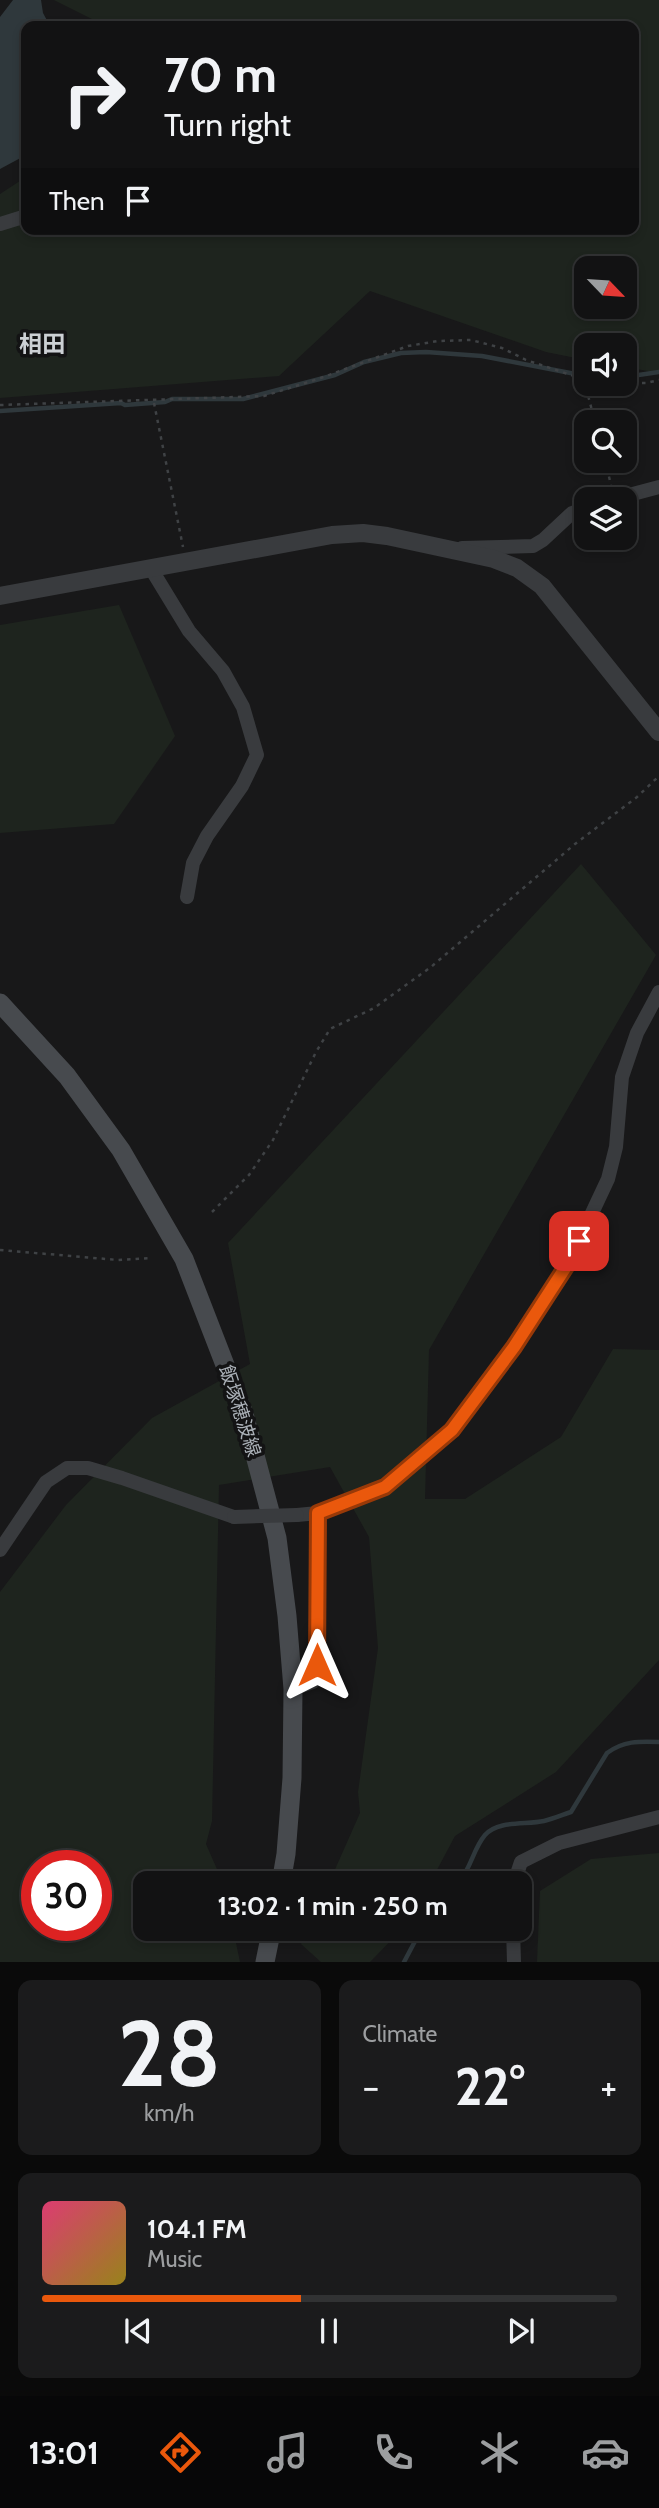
<!DOCTYPE html>
<html lang="en">
<head>
<meta charset="utf-8">
<style>
	:root { --surface:#121213; --page:#1b1b1c; --text:#f1f3f6; --muted:#9c9ea0; --line:#313233; --accent:#ea580c }
	body { margin:0; font-family:Cabin,"Noto Sans JP",sans-serif; background:var(--page); color:var(--text); height:100vh; display:flex; flex-direction:column; font-size:26px; white-space:nowrap }
	* { box-sizing:border-box; margin:0 }
	p { font-size:23px; color:var(--muted) }
	.icon { flex:none; width:38px; height:38px; fill:none; stroke:currentColor; stroke-width:2; stroke-linecap:round; stroke-linejoin:round }
	.map { position:relative; height:1962px; overflow:hidden }
	.sheet { display:flex; flex-direction:column; gap:18px; padding:18px; background:#0a0a0a; flex:1 }
	.sheet>* { flex:none }
	.guide { position:absolute; left:21px; top:21px; width:618px; height:214px; border-radius:14px; box-shadow:0 4px 10px #0003,0 0 0 2px var(--line); background:#121213; color:var(--text); overflow:hidden }
	.needle { width:46px; rotate:115deg }
	.controls { position:absolute; left:574px; top:256px; display:grid; gap:14px }
	.controls a { display:grid; place-items:center; width:63px; height:63px; border-radius:14px; background:var(--surface); box-shadow:0 4px 10px #0003,0 0 0 2px var(--line); font-size:35px }
	.speed { position:absolute; left:21px; top:1850px; display:flex; gap:14px; font-size:35px; font-weight:700; text-align:center }
	.speed>* { display:grid; place-content:center; width:91px; height:91px; border-radius:50%; background:var(--surface); box-shadow:0 4px 10px #0003,0 0 0 2px var(--line); line-height:1 }
	.speed .limit { border:10px solid #d22; background:#fff; color:#111 }
	.pin { position:absolute; display:grid; place-items:center; width:60px; height:60px; color:#fff; margin:-30px; border-radius:14px; box-shadow:0 4px 10px #0006 }
	.me { position:absolute; width:77px; margin:-38px; rotate:0deg; stroke-linejoin:round; filter:drop-shadow(0 0 5px #0008) }
	.turn { display:flex; align-items:center; gap:24px; height:147px; padding:0 28px; font-size:32px }
	.turn .icon { width:91px; height:91px; stroke-width:2.5 }
	.turn b { display:block; font-size:49px; line-height:60px }
	.then { display:flex; align-items:center; height:66px; padding:0 28px; background:#0003; gap:14px; font-size:26px }
	.big { font-size:52px; font-weight:700; line-height:1.1 }
	.sheet .card { flex:1; display:flex; flex-direction:column; justify-content:center; gap:10px; min-width:0; padding:0 24px; border-radius:14px; background:var(--page) }
	.sheet .dial { align-items:center; gap:0 }
	.dial b { font-size:91px; line-height:1 }
	.song { display:flex; align-items:center; gap:21px }
	.cover { width:84px; height:84px; border-radius:10px; background:linear-gradient(135deg,hsl(340 70% 55%),hsl(50 70% 35%)) }
	.played { height:7px; border-radius:4px; background:linear-gradient(90deg,var(--accent) 45%,var(--line) 45%) }
	.keys { display:flex; justify-content:space-around; direction:ltr }
	.heat { display:flex; justify-content:space-between; align-items:center; font-size:38px; direction:ltr }
	.sheet .tiles { flex:1; display:grid; gap:18px; grid-template-columns:1fr 1fr }
	.card:last-child { grid-column:span 2 }
	.trip { position:absolute; left:133px; top:1871px; width:399px; height:70px; border-radius:14px; background:var(--surface); box-shadow:0 4px 10px #0003,0 0 0 2px var(--line); font-weight:700; line-height:70px; text-align:center }
	.dock { display:flex; height:112px; justify-content:space-around; align-items:center; background:#070708; color:var(--muted) }
	.dock .icon { width:49px; height:49px }
	.dock .selected { color:var(--accent) }
	.dock b { font-size:32px; color:var(--text) }
	.map>svg:first-child { display:block }
	.green { fill:#1e241e; fill-rule:evenodd }
	.water { fill:#2f383c }
	.lines { fill:none; stroke-linecap:round; stroke-linejoin:round }
	.stream { stroke:#2f383c; stroke-width:4.5 }
	.path { stroke:#3f4245; stroke-width:2.5; stroke-dasharray:3.5 5; stroke-linecap:butt }
	.minor { stroke:#393b3e; stroke-width:14 }
	.tertiary { stroke:#393b3e; stroke-width:18 }
	.secondary { stroke:#474a4e; stroke-width:19 }
	.minor-bridge { stroke:#393b3e; stroke-width:14 }
	.route-casing { stroke:#983908; stroke-width:18 }
	.route { stroke:#ea580c; stroke-width:12 }
	.labels { text-anchor:middle; dominant-baseline:central; stroke-width:7; stroke-linejoin:round; paint-order:stroke }
	.street-label { font-size:19px; fill:#abb1b8; stroke:#131314 }
	.quarter-label { font-size:23px; font-weight:bold; fill:#ccd0d4; stroke:#131314 }
</style>
</head>
<body>
<div class="map">
<svg width="659" height="1962" viewBox="0 0 659 1962">
	<rect width="100%" height="100%" fill="#181819"/>
	<g class="green">
		<path d="M54,0H659V373L625,367V345H586V360L546,352L370,291L279,376L0,398V194L26,177V229H634V26H106ZM586,268H625V306H586Z"/>
		<polygon points="119,605 175,736 114,824 0,833 0,625"/>
		<path d="M581,864L656,955L429,1350L425,1499H465L561,1437L613,1349L659,1350V1660L556,1772L455,1836L430,1883H329L360,1813L358,1792L378,1648L369,1537L330,1467L219,1485L212,1821L206,1844L223,1883H145V1928L233,1929L240,1962H0V1592L66,1505L152,1418L250,1364L228,1243ZM37,1866H96V1925H37Z"/>
		<polygon points="659,1853 659,1962 537,1962 540,1891 591,1859"/>
		<polygon points="308,1929 308,1928 402,1929 370,1962 321,1962 301,1944"/>
	</g>
	<polygon class="water" points="13,0 41,0 43,13 50,26 26,26 26,155 0,169 0,17"/>
	<g class="lines">
		<g class="stream">
			<polyline points="625,377 659,372"/>
			<polyline points="0,411 121,403 125,405 165,402 172,399 243,399 335,375 364,362 401,353 426,352 482,356 586,376"/>
			<path d="M458,1883C471,1869 473,1849 485,1835C498,1820 526,1825 544,1821C553,1819 562,1815 571,1812L607,1753C623,1741 639,1741 659,1742"/>
			<polyline points="404,1962 422,1928"/>
		</g>
		<g class="path">
			<polyline points="584,380 595,422"/>
			<polyline points="625,383 646,383 659,380"/>
			<polyline points="154,403 183,547"/>
			<polyline points="0,405 264,396 318,379 408,346 438,341 471,340 502,348 526,360 586,380"/>
			<polyline points="605,460 611,485"/>
			<polyline points="212,1212 249,1175 273,1140 316,1052 330,1029 374,1008 431,967 575,844 637,797 659,776"/>
			<polyline points="0,1250 118,1260 151,1258"/>
		</g>
		<g class="minor">
			<polyline points="0,224 26,216"/>
			<polyline points="614,499 659,487"/>
			<polyline points="462,548 533,546 543,540 572,513 586,508"/>
			<polyline points="150,567 189,631 223,671 243,707 257,755 242,786 207,836 193,863 187,897"/>
			<polyline points="297,1515 318,1513 385,1487 452,1430 515,1347 569,1262 608,1179 616,1147 622,1077 637,1033 659,992"/>
			<polyline points="0,1550 46,1482 67,1468 88,1468 122,1478 234,1517"/>
			<polyline points="293,1689 313,1682 317,1665 318,1513"/>
			<polyline points="514,1883 521,1862 559,1843 659,1817"/>
			<polyline points="513,1928 514,1962"/>
		</g>
		<polyline class="tertiary" points="0,596 332,535 363,533 387,536 494,559 517,568 542,586 659,732"/>
		<g class="secondary">
			<polyline points="0,1003 67,1076 121,1150 184,1259 244,1414 277,1538 287,1616 293,1689 292,1778 286,1854 281,1883"/>
			<polyline points="265,1962 272,1928"/>
		</g>
		<polyline class="minor-bridge" points="234,1517 297,1515"/>
	</g>
	<g class="lines">
		<g class="route-casing">
			<polyline id="route" points="317,1665 318,1513 385,1487 452,1430 514,1347 569,1262 579,1241"/>
		</g>
		<use href="#route" class="route"/>
	</g>
	<g class="labels">
		<g class="street-label">
			<text transform="translate(240 1411) rotate(72)">飯塚穂波線</text>
		</g>
		<g class="quarter-label">
			<text x="42" y="344">相田</text>
		</g>
	</g>
</svg>
<div class="controls">
<a><svg class="needle" viewBox="-14 -14 28 28"><path d="M0-13l5 13h-10z" fill="#e53935"/><path d="M0 13l5-13h-10z" fill="#9c9ea0"/></svg></a>
<a><svg class="icon" aria-label="sound" viewBox="0 0 24 24"><path d="M4 9h4l5-4v14l-5-4H4zM17 9q2 3 0 6"/></svg></a>
<a><svg class="icon" aria-label="search" viewBox="0 0 24 24"><circle cx="10" cy="10" r="6"/><path d="M15 15l6 6"/></svg></a>
<a><svg class="icon" aria-label="layers" viewBox="0 0 24 24"><path d="M12 4l9 5-9 5-9-5zM3 14l9 5 9-5"/></svg></a>
</div>
<div class="speed"><div class="limit">30</div></div>
<div class="pin" style="left:579px;top:1241px;background:#d93025"><svg class="icon" aria-label="arrive" viewBox="0 0 24 24"><path d="M6 21V4h12l-3 4 3 4H6"/></svg></div>
<svg class="me" style="left:317px;top:1665px" viewBox="-20 -20 40 40"><path d="M0-17L14 15 0 8-14 15z" fill="#ea580c" stroke="#fff" stroke-width="4"/></svg>
<div class="trip">13:02 · 1 min · 250 m</div>
<div class="guide">
<div class="turn"><svg class="icon" aria-label="right" viewBox="0 0 24 24"><path d="M7 20v-9h11M14 6l5 5-5 5"/></svg><div><b>70 m</b>Turn right</div></div>
<div class="then">Then<svg class="icon" aria-label="arrive" viewBox="0 0 24 24"><path d="M6 21V4h12l-3 4 3 4H6"/></svg></div>
</div>
</div>
<section class="sheet">
<div class="tiles">
<div class="card dial"><b>28</b><p>km/h</p></div>
<div class="card"><p>Climate</p>
<div class="heat"><a>−</a><b class="big">22°</b><a>+</a></div>
</div>
<div class="card">
<div class="song"><i class="cover"></i><div><b>104.1 FM</b><p>Music</p></div></div>
<div class="played"></div>
<div class="keys"><svg class="icon" aria-label="previous" viewBox="0 0 24 24"><path d="M18 5L8 12l10 7zM5 5v14"/></svg><svg class="icon" aria-label="pause" viewBox="0 0 24 24"><path d="M8 5v14M16 5v14"/></svg><svg class="icon" aria-label="next" viewBox="0 0 24 24"><path d="M6 5l10 7-10 7zM19 5v14"/></svg></div>
</div>
</div>
</section>
<nav class="dock">
<b>13:01</b>
<svg class="icon selected" aria-label="directions" viewBox="0 0 24 24"><path d="M12 3l9 9-9 9-9-9zM9 14v-3h6M13 9l2 2-2 2"/></svg>
<svg class="icon" aria-label="music" viewBox="0 0 24 24"><path d="M9 18V5l10-2v13"/><circle cx="6" cy="18" r="3"/><circle cx="16" cy="16" r="3"/></svg>
<svg class="icon" aria-label="phone" viewBox="0 0 24 24"><path d="M5 4h4l2 5-3 2q2 4 5 5l2-3 5 2v4C11 20 4 13 5 4z"/></svg>
<svg class="icon" aria-label="climate" viewBox="0 0 24 24"><path d="M12 3v18M4 7l16 10M4 17L20 7"/></svg>
<svg class="icon" aria-label="car" viewBox="0 0 24 24"><path d="M5 17H2v-5l4-1 3-4h7l3 4 3 1v5h-3M9 17h6M6 11h13"/><circle cx="7" cy="17" r="2"/><circle cx="17" cy="17" r="2"/></svg>
</nav>
</body>
</html>
